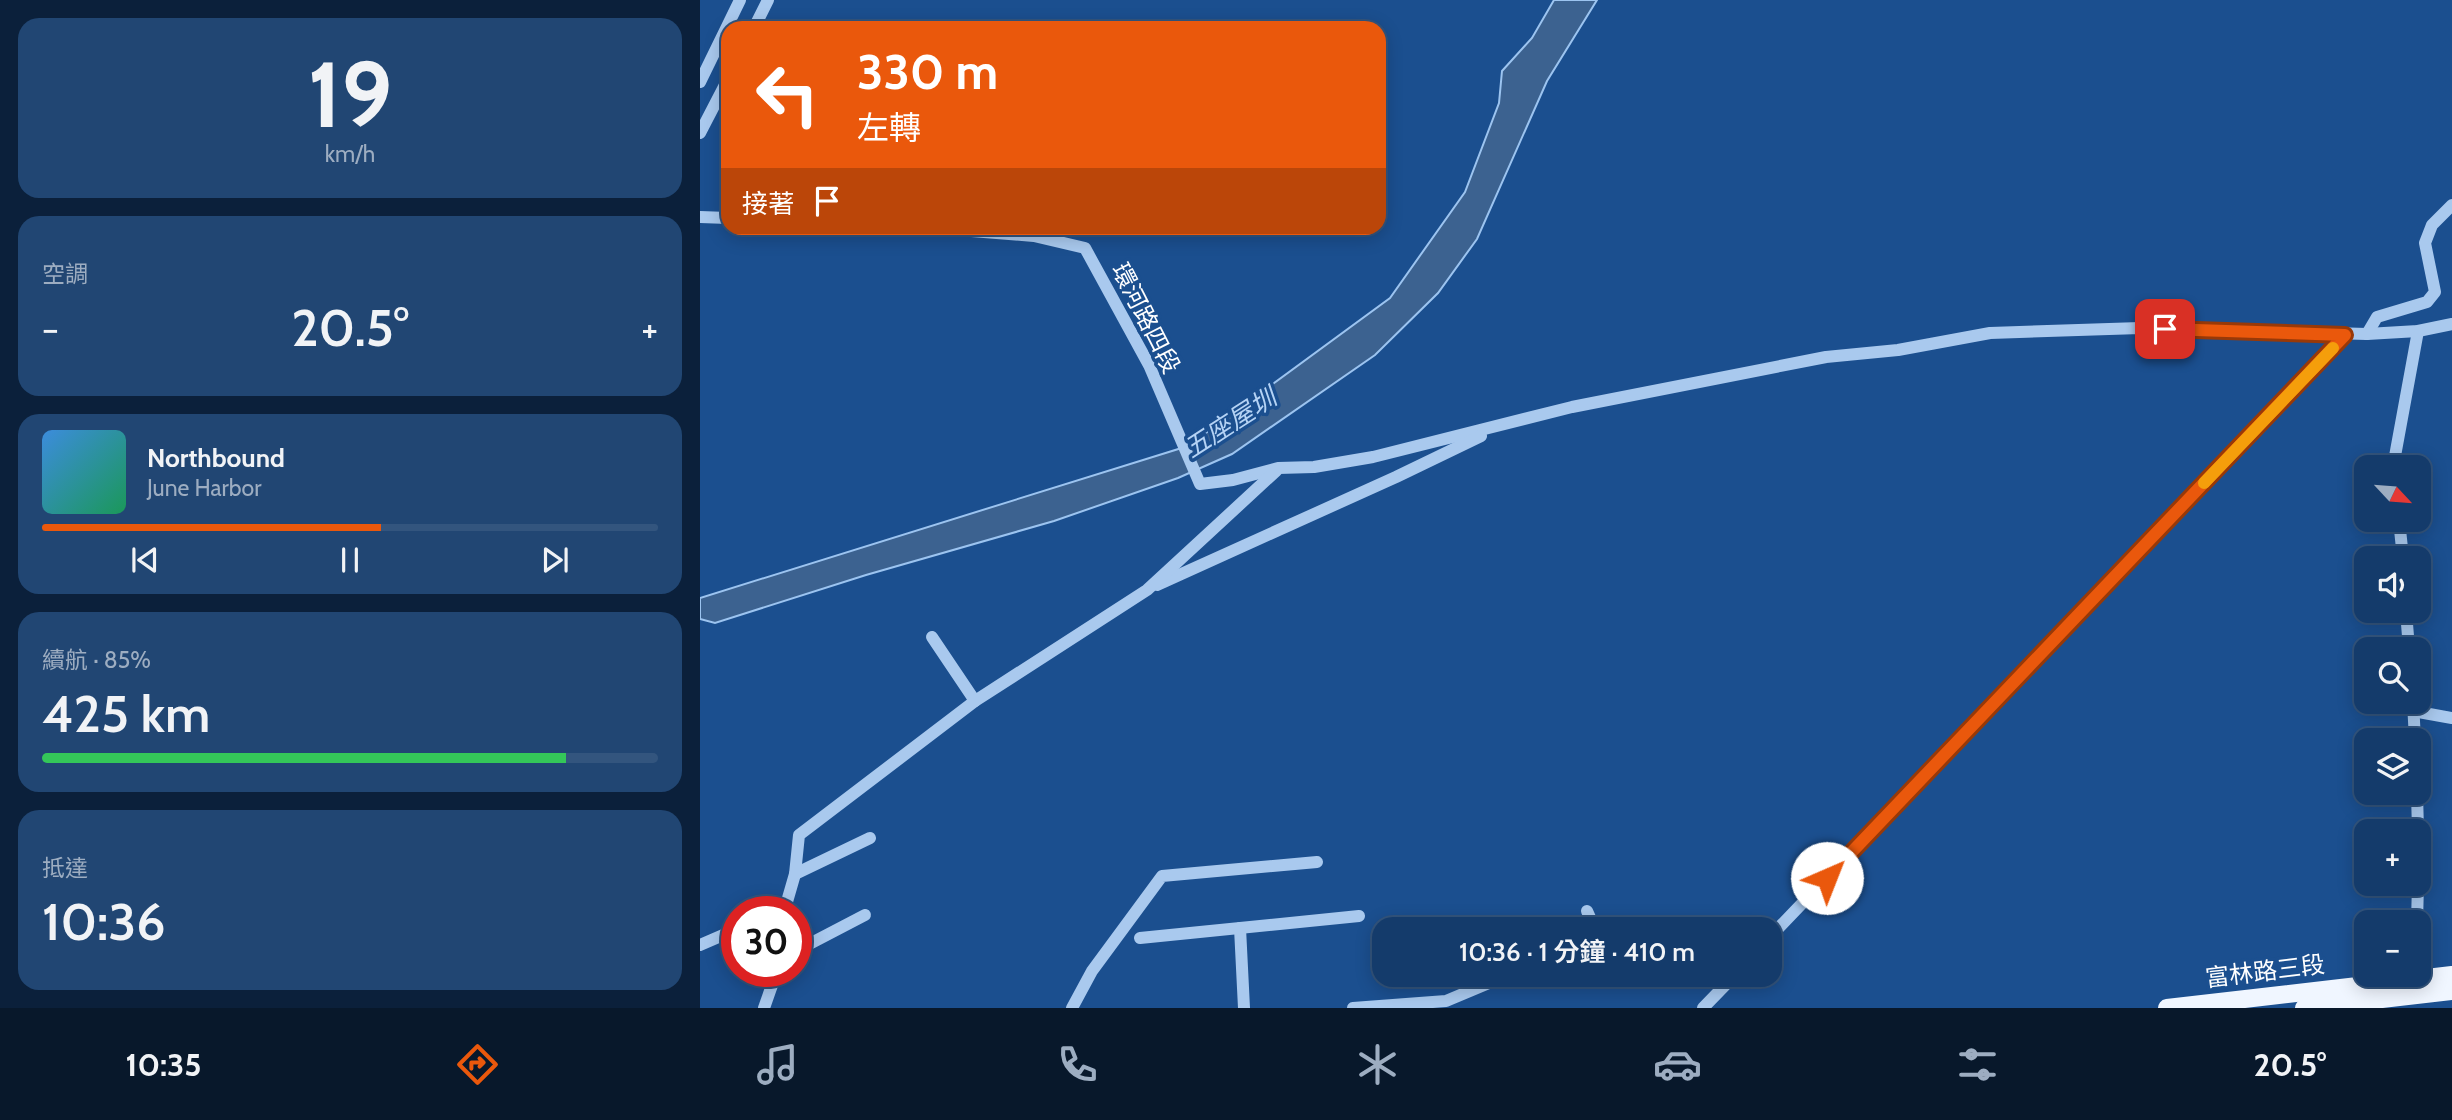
<!DOCTYPE html>
<html lang="zh-TW">
<head>
<meta charset="utf-8">
<style>
	:root { --surface:#143b6b; --page:#214673; --text:#f1f3f6; --muted:#9dadc1; --line:#33557e; --accent:#ea580c }
	body { margin:0; font-family:Cabin,"Noto Sans TC",sans-serif; background:var(--page); color:var(--text); height:100vh; display:flex; flex-direction:column; font-size:26px; white-space:nowrap }
	* { box-sizing:border-box; margin:0 }
	p { font-size:23px; color:var(--muted) }
	.icon { flex:none; width:38px; height:38px; fill:none; stroke:currentColor; stroke-width:2; stroke-linecap:round; stroke-linejoin:round }
	.map { position:relative; flex:1; overflow:hidden }
	.details { display:flex; flex-direction:column; gap:18px; padding:18px; background:#0b203b; width:700px }
	.details>* { flex:none }
	.guide { position:absolute; left:21px; top:21px; width:665px; height:214px; border-radius:21px; box-shadow:0 4px 18px #0003,0 0 0 2px var(--line); background:#ea580c; color:#fff; overflow:hidden }
	.needle { width:46px; rotate:116deg }
	.controls { position:absolute; left:1654px; top:455px; display:grid; gap:14px }
	.controls a { display:grid; place-items:center; width:77px; height:77px; border-radius:14px; background:var(--surface); box-shadow:0 4px 18px #0003,0 0 0 2px var(--line); font-size:35px }
	.speed { position:absolute; left:21px; top:896px; display:flex; gap:14px; font-size:35px; font-weight:700; text-align:center }
	.speed>* { display:grid; place-content:center; width:91px; height:91px; border-radius:50%; background:var(--surface); box-shadow:0 4px 18px #0003,0 0 0 2px var(--line); line-height:1 }
	.speed .limit { border:10px solid #d22; background:#fff; color:#111 }
	.pin { position:absolute; display:grid; place-items:center; width:60px; height:60px; color:#fff; margin:-30px; border-radius:14px; box-shadow:0 4px 10px #0006 }
	.me { position:absolute; width:77px; margin:-38px; rotate:44deg; stroke-linejoin:round; filter:drop-shadow(0 0 5px #0008) }
	.turn { display:flex; align-items:center; gap:24px; height:147px; padding:0 21px; font-size:32px }
	.turn .icon { width:91px; height:91px; stroke-width:2.5 }
	.turn b { display:block; font-size:49px; line-height:60px }
	.then { display:flex; align-items:center; height:66px; padding:0 21px; background:#0003; gap:14px; font-size:26px }
	.big { font-size:52px; font-weight:600; line-height:1.1 }
	.details .widget { flex:1; display:flex; flex-direction:column; justify-content:center; gap:10px; min-width:0; padding:0 24px; border-radius:21px; background:var(--page) }
	.details .dial { align-items:center; gap:0 }
	.dial b { font-size:91px; line-height:1 }
	.song { display:flex; align-items:center; gap:21px }
	.cover { width:84px; height:84px; border-radius:10px; background:linear-gradient(135deg,hsl(210 70% 55%),hsl(150 70% 35%)) }
	.played { height:7px; border-radius:4px; background:linear-gradient(90deg,var(--accent) 55%,var(--line) 55%) }
	.keys { display:flex; justify-content:space-around; direction:ltr }
	.heat { display:flex; justify-content:space-between; align-items:center; font-size:38px; direction:ltr }
	.charge { height:10px; border-radius:5px; background:linear-gradient(90deg,#34c759 85%,var(--line) 0) }
	.trip { position:absolute; left:672px; top:917px; width:410px; height:70px; border-radius:21px; background:var(--surface); box-shadow:0 4px 18px #0003,0 0 0 2px var(--line); font-weight:600; line-height:70px; text-align:center }
	.dock { display:flex; height:112px; justify-content:space-around; align-items:center; background:#08182b; color:var(--muted) }
	.dock .icon { width:49px; height:49px }
	.dock .selected { color:var(--accent) }
	.dock b { font-size:32px; color:var(--text) }
	main { display:flex; flex:1; min-height:0 }
	.map>svg:first-child { display:block }
	.water { fill:#3c6290; stroke:#9cc4f0; stroke-width:2 }
	.lines { fill:none; stroke-linecap:round; stroke-linejoin:round }
	.minor { stroke:#a9c9ee; stroke-width:12 }
	.major { stroke:#f0f6ff; stroke-width:18 }
	.route-casing { stroke:#983908; stroke-width:18 }
	.route { stroke:#ea580c; stroke-width:12 }
	.slow { stroke:#f59e0b; stroke-width:12 }
	.labels { text-anchor:middle; dominant-baseline:central; stroke-width:7; stroke-linejoin:round; paint-order:stroke }
	.street-label { font-size:24px; fill:#fff; stroke:#1b4f8f }
	.water-label { font-size:26px; font-style:italic; fill:#b5d3f5; stroke:#1b4f8f }
</style>
</head>
<body>
<main>
<section class="details">
<div class="widget dial"><b>19</b><p>km/h</p></div>
<div class="widget"><p>空調</p>
<div class="heat"><a>−</a><b class="big">20.5°</b><a>+</a></div>
</div>
<div class="widget">
<div class="song"><i class="cover"></i><div><b>Northbound</b><p>June Harbor</p></div></div>
<div class="played"></div>
<div class="keys"><svg class="icon" aria-label="previous" viewBox="0 0 24 24"><path d="M18 5L8 12l10 7zM5 5v14"/></svg><svg class="icon" aria-label="pause" viewBox="0 0 24 24"><path d="M8 5v14M16 5v14"/></svg><svg class="icon" aria-label="next" viewBox="0 0 24 24"><path d="M6 5l10 7-10 7zM19 5v14"/></svg></div>
</div>
<div class="widget"><p>續航 · 85%</p><b class="big">425 km</b><div class="charge"></div></div>
<div class="widget"><p>抵達</p><b class="big">10:36</b></div>
</section>
<div class="map">
<svg width="1752" height="1008" viewBox="0 0 1752 1008">
	<rect width="100%" height="100%" fill="#1b4f8f"/>
	<polygon class="water" points="854,0 897,0 847,81 777,239 738,293 675,355 532,454 478,478 354,521 166,575 15,623 0,619 0,598 488,446 690,298 765,192 799,103 802,71 832,38"/>
	<g class="lines">
		<g class="minor">
			<polyline points="54,28 68,0"/>
			<polyline points="0,82 40,0"/>
			<polyline points="0,133 28,79"/>
			<polyline points="0,217 28,218"/>
			<polyline points="234,228 334,236 385,248 449,365 500,484 533,480 578,468 614,467 673,457 872,407 1126,357 1198,350 1290,333 1440,328 1667,334 1718,331 1752,324"/>
			<polyline points="1667,334 1677,317 1727,302 1735,292 1725,243 1732,225 1752,205"/>
			<polyline points="1693,467 1718,331"/>
			<polyline points="1699,520 1703,558"/>
			<polyline points="457,585 696,477 781,436"/>
			<polyline points="1706,611 1709,649"/>
			<polyline points="232,637 275,701"/>
			<polyline points="1713,702 1715,740"/>
			<polyline points="1713,711 1752,718"/>
			<polyline points="1717,793 1718,831"/>
			<polyline points="1718,870 1718,877"/>
			<polyline points="95,874 170,838"/>
			<polyline points="887,911 895,929"/>
			<polyline points="84,912 95,874 99,835 275,701 447,590 576,471"/>
			<polyline points="1717,922 1718,884"/>
			<polyline points="540,928 544,1008"/>
			<polyline points="440,938 659,916"/>
			<polyline points="1069,938 1645,335"/>
			<polyline points="0,945 37,929"/>
			<polyline points="96,951 165,915"/>
			<polyline points="64,1008 77,971"/>
			<polyline points="372,1008 392,971 462,876 617,862"/>
			<polyline points="653,1008 746,1001 808,975"/>
			<polyline points="1003,1008 1035,975"/>
		</g>
		<g class="major">
			<polyline points="1467,1008 1752,975"/>
			<polyline points="1604,1008 1752,991"/>
		</g>
	</g>
	<g class="lines">
		<g class="route-casing">
			<polyline id="route" points="1127,878 1645,335 1465,329"/>
		</g>
		<use href="#route" class="route"/>
		<polyline class="slow" points="1504,483 1633,348"/>
	</g>
	<g class="labels">
		<g class="street-label">
			<text transform="translate(446 318) rotate(63)">環河路四段</text>
			<text transform="translate(1565 971) rotate(-7)">富林路三段</text>
		</g>
		<g class="water-label">
			<text transform="translate(530 423) rotate(-33)">五座屋圳</text>
		</g>
	</g>
</svg>
<div class="controls">
<a><svg class="needle" viewBox="-14 -14 28 28"><path d="M0-13l5 13h-10z" fill="#e53935"/><path d="M0 13l5-13h-10z" fill="#9dadc1"/></svg></a>
<a><svg class="icon" aria-label="sound" viewBox="0 0 24 24"><path d="M4 9h4l5-4v14l-5-4H4zM17 9q2 3 0 6"/></svg></a>
<a><svg class="icon" aria-label="search" viewBox="0 0 24 24"><circle cx="10" cy="10" r="6"/><path d="M15 15l6 6"/></svg></a>
<a><svg class="icon" aria-label="layers" viewBox="0 0 24 24"><path d="M12 4l9 5-9 5-9-5zM3 14l9 5 9-5"/></svg></a>
<a>+</a>
<a>−</a>
</div>
<div class="speed"><div class="limit">30</div></div>
<div class="pin" style="left:1465px;top:329px;background:#d93025"><svg class="icon" aria-label="arrive" viewBox="0 0 24 24"><path d="M6 21V4h12l-3 4 3 4H6"/></svg></div>
<svg class="me" style="left:1127px;top:878px" viewBox="-20 -20 40 40"><circle r="19" fill="#fff"/><path d="M0-13L10 11 0 6-10 11z" fill="#ea580c"/></svg>
<div class="trip">10:36 · 1 分鐘 · 410 m</div>
<div class="guide">
<div class="turn"><svg class="icon" aria-label="left" viewBox="0 0 24 24"><path d="M17 20v-9H6M10 6l-5 5 5 5"/></svg><div><b>330 m</b>左轉</div></div>
<div class="then">接著<svg class="icon" aria-label="arrive" viewBox="0 0 24 24"><path d="M6 21V4h12l-3 4 3 4H6"/></svg></div>
</div>
</div>
</main>
<nav class="dock">
<b>10:35</b>
<svg class="icon selected" aria-label="directions" viewBox="0 0 24 24"><path d="M12 3l9 9-9 9-9-9zM9 14v-3h6M13 9l2 2-2 2"/></svg>
<svg class="icon" aria-label="music" viewBox="0 0 24 24"><path d="M9 18V5l10-2v13"/><circle cx="6" cy="18" r="3"/><circle cx="16" cy="16" r="3"/></svg>
<svg class="icon" aria-label="phone" viewBox="0 0 24 24"><path d="M5 4h4l2 5-3 2q2 4 5 5l2-3 5 2v4C11 20 4 13 5 4z"/></svg>
<svg class="icon" aria-label="climate" viewBox="0 0 24 24"><path d="M12 3v18M4 7l16 10M4 17L20 7"/></svg>
<svg class="icon" aria-label="car" viewBox="0 0 24 24"><path d="M5 17H2v-5l4-1 3-4h7l3 4 3 1v5h-3M9 17h6M6 11h13"/><circle cx="7" cy="17" r="2"/><circle cx="17" cy="17" r="2"/></svg>
<svg class="icon" aria-label="filters" viewBox="0 0 24 24"><path d="M4 7h16M4 17h16"/><circle cx="9" cy="7" r="2"/><circle cx="15" cy="17" r="2"/></svg>
<b>20.5°</b>
</nav>
</body>
</html>
